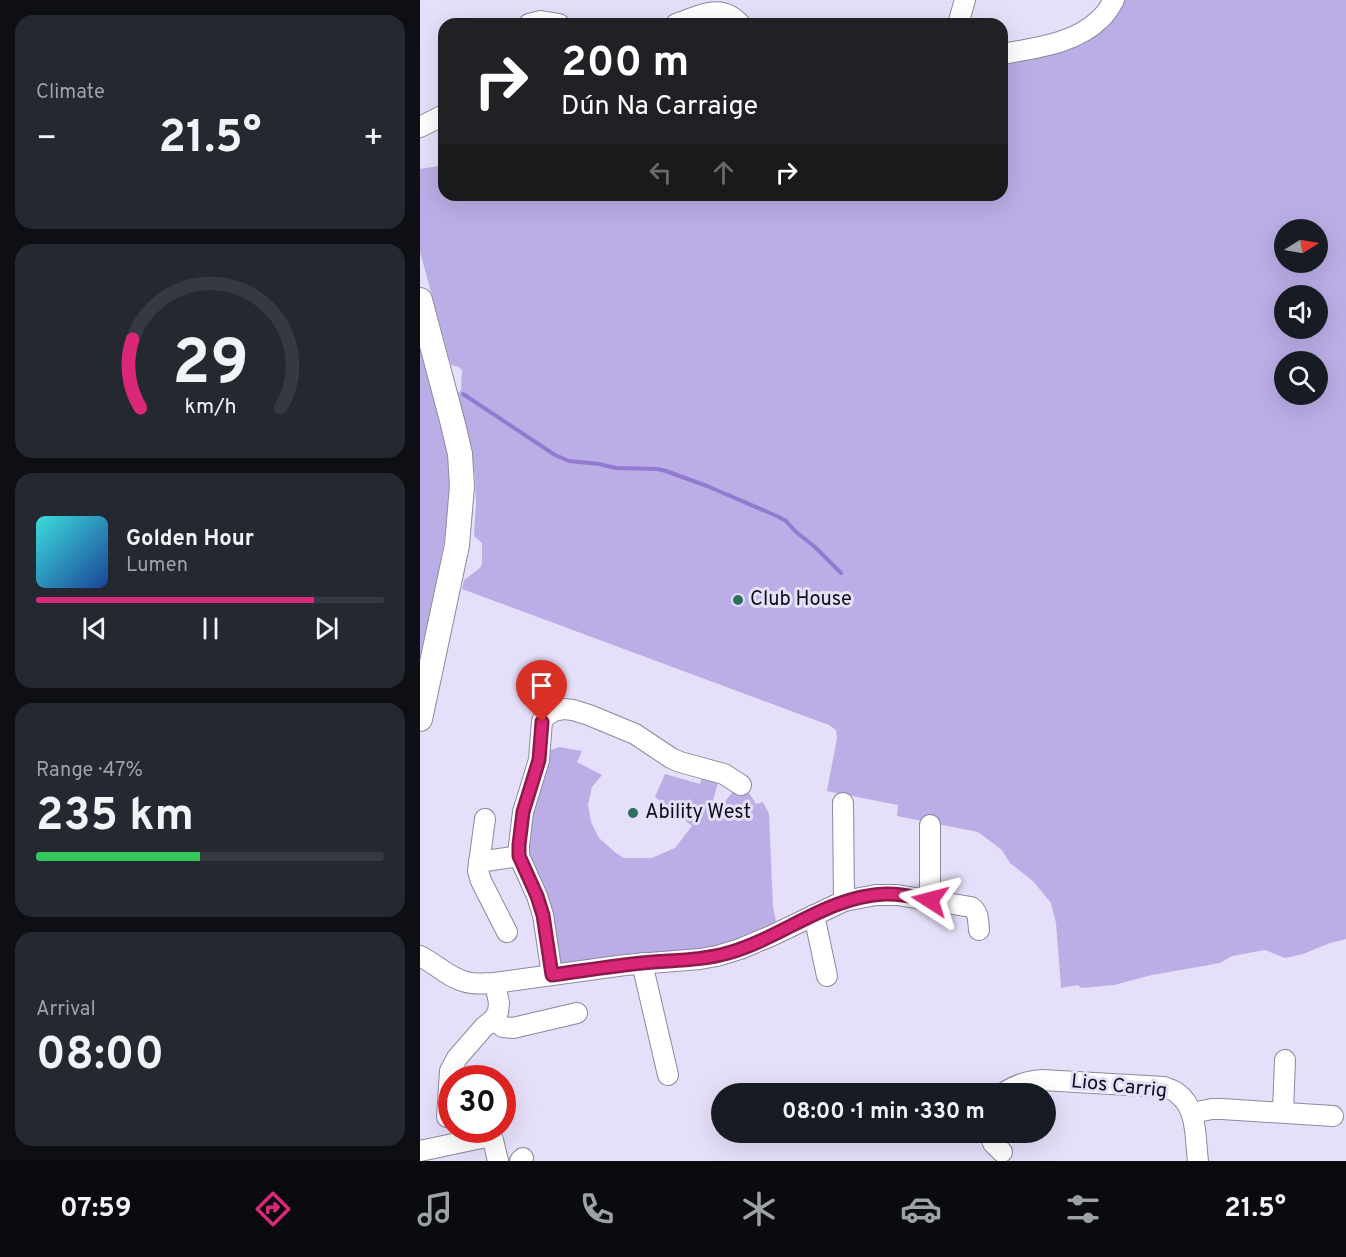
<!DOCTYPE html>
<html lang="en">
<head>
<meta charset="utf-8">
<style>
	:root { --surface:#171b24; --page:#242831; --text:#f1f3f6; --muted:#9ea1a6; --line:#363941; --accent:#db2777 }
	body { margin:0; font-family:Overpass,sans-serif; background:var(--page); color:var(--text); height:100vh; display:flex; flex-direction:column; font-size:22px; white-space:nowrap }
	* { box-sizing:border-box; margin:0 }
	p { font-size:20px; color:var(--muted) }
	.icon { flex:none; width:33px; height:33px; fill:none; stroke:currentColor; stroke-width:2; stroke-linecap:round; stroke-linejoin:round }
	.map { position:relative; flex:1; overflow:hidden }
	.details { display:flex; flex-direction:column; gap:15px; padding:15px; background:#0d0f14; width:420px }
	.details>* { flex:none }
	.banner { position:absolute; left:18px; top:18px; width:570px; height:183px; border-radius:18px; box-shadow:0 6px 24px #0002; background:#202124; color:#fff; overflow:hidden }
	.needle { width:39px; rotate:79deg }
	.fabs { position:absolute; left:854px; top:219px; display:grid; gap:12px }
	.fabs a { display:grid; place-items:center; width:54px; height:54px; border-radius:50%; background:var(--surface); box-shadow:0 6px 24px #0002; font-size:30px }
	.speed { position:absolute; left:18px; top:1065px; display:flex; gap:12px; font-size:30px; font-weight:700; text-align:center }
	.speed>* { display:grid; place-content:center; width:78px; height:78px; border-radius:50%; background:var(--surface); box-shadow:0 6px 24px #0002; line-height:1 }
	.speed .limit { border:9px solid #d22; background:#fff; color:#111 }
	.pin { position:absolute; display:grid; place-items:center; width:51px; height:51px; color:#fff; margin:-62px -26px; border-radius:50% 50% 50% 0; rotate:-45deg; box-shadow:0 0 6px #0007 }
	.pin .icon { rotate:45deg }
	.me { position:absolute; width:66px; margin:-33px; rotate:279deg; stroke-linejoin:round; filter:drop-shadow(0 0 4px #0008) }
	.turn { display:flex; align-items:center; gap:21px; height:126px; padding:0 24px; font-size:27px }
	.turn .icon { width:78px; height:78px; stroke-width:2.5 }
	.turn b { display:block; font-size:42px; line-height:51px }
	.lanes { display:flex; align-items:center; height:57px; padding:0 24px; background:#0003; justify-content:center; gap:30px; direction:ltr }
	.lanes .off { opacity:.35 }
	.big { font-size:45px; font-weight:700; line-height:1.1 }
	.details .tile { flex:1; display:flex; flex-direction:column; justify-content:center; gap:9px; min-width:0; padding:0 21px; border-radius:18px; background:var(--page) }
	.details .dial { align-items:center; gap:0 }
	.dial svg { height:156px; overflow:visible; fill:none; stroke:var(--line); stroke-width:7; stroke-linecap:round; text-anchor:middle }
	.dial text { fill:var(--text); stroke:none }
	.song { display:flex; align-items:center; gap:18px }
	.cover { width:72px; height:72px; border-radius:9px; background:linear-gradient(135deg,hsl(180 70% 55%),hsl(220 70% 35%)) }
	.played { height:6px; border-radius:3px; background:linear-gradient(90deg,var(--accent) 80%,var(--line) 80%) }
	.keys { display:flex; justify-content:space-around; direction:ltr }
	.heat { display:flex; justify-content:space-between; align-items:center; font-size:33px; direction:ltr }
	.charge { height:9px; border-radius:4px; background:linear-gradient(90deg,#34c759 47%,var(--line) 0) }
	.trip { position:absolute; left:291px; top:1083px; width:345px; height:60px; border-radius:30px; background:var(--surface); box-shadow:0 6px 24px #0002; font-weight:700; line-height:60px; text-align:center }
	.tabs { display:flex; height:96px; justify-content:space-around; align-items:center; background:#090b0e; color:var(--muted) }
	.tabs .icon { width:42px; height:42px }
	.tabs .selected { color:var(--accent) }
	.tabs b { font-size:27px; color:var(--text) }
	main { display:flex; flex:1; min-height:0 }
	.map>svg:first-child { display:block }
	.green { fill:#bbade6; fill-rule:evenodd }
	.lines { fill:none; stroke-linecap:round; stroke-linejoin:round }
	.stream { stroke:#937ad1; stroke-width:4 }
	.minor-casing { stroke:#8d889f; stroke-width:22 }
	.major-casing { stroke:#8d889f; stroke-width:26 }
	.minor { stroke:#fff; stroke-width:20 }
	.major { stroke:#fff; stroke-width:24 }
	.route-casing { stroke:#8e194d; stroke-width:15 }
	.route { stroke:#db2777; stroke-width:10 }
	.poi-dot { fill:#2d6e5d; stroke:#e5dff9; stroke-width:2 }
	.labels { text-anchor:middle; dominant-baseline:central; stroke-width:6; stroke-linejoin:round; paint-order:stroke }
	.poi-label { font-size:20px; fill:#0f0d15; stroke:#e5dff9; text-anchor:start }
	.street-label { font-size:20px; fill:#0f0d15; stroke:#e5dff9 }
</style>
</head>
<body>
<main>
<section class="details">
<div class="tile"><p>Climate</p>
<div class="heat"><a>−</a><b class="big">21.5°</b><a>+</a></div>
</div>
<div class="tile dial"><svg viewBox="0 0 100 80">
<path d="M14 69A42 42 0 1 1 86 69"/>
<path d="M14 69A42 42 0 0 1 10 34" stroke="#db2777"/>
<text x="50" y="56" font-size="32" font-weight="700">29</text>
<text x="50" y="72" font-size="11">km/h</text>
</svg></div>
<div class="tile">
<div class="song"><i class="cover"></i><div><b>Golden Hour</b><p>Lumen</p></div></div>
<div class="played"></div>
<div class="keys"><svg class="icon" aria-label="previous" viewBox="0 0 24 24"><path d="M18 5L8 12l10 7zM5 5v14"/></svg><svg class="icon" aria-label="pause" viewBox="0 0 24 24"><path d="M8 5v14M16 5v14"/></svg><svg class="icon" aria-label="next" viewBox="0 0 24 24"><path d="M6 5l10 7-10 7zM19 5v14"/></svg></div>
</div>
<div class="tile"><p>Range · 47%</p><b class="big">235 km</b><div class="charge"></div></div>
<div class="tile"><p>Arrival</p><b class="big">08:00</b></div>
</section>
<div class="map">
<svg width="926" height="1161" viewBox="0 0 926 1161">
	<rect width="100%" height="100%" fill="#e5dff9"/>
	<g class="green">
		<path d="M705,0H926V939L910,943L883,954L865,958L845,950L812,956L800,963L732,975L694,985L661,988L658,985L641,988L636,923L631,903L613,881L590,863L582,850L558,832L477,816L478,805L407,791L417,738L416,730L409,725L42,589L44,580L60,568L62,563V543L54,536L56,505L55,476L38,393L41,390L42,370L39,367L31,365L0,252V169L24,165V195H582V63L649,48C675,46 690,19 705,0ZM864,230H897V262H864ZM864,296H897V328H864ZM864,362H897V394H864Z"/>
		<polygon points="0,343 18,408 30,468 29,513 20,565 0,659"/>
		<polygon points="139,747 162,751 157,762 182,775 172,787 168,805 171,822 179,838 196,853 204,858 232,858 255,848 272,826 235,797 245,774 280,784 283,773 299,779 292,805 303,804 314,790 320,788 329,793 336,804 343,802 349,814 353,907 357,926 286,951 139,965 106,856 105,838 129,751"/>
	</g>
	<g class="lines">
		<polyline class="stream" points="43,394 135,455 149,461 179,464 196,468 237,469 246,471 287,486 359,517 366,521 376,532 395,547 421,573"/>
		<g class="minor-casing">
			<g id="minor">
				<polyline points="109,24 121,21 139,24"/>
				<path d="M256,24C279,16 301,2 320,24"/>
				<polyline points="538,24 545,0"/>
				<path d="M582,54C615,48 655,44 680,19C686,14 690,7 694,0"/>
				<polyline points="0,127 24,115"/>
				<polyline points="423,803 424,901"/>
				<polyline points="65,819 58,871 61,881 87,932"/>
				<polyline points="510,825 510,900"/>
				<polyline points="59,862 99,856"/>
				<polyline points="394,915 407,976"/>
				<path d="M0,956C16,964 29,978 46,982C56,985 65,983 75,983L205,965L280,959L297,956L320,949L351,936L424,901L456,895H477L551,907C559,912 558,921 559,930"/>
				<polyline points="222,963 248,1075"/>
				<polyline points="132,975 123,915 117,896 99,856 99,845 103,812 119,760 122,721 127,715 134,711 144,709 153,710 169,715 215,734 251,758 260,762 304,774 321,785"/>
				<polyline points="73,1020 83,1027 93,1028 157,1013"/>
				<path d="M582,1094C595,1085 606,1081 622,1080L744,1087C748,1089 754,1090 757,1093C778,1108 775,1139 778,1161"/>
				<polyline points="863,1112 865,1060"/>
				<polyline points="772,1113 792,1109 802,1109 913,1116"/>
				<polyline points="27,1117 30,1071 37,1058 64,1027 73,1020 78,1012 79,1003 75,983"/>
				<polyline points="569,1132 573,1143 582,1152"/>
				<polyline points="0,1151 66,1137 73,1140 78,1161"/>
				<polyline points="100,1161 103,1158"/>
			</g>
		</g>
		<g class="major-casing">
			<polyline id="major" points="0,300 33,424 40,454 42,486 37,545 0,719"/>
		</g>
		<use href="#minor" class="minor"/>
		<use href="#major" class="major"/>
	</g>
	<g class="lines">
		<g class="route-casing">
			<path id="route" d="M122,722L119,760L103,812L99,845V856L117,896L123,915L132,975C162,971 192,966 222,963C251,960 280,961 308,953C362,938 408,896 465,894C480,893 495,897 510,900"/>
		</g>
		<use href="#route" class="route"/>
	</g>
	<g class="poi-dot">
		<circle cx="318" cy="600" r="6"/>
		<circle cx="213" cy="813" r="6"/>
	</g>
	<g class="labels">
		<g class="poi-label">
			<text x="330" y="600">Club House</text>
			<text x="225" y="813">Ability West</text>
		</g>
		<g class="street-label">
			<text transform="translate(699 1087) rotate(6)">Lios Carrig</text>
		</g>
	</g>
</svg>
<div class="fabs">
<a><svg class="needle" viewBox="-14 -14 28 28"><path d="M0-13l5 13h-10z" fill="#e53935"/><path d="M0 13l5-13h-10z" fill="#9ea1a6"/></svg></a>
<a><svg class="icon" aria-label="sound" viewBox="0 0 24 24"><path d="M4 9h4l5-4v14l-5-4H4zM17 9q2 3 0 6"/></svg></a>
<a><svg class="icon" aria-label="search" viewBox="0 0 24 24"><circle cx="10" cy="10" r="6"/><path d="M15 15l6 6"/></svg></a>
</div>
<div class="speed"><div class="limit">30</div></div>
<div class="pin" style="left:122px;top:722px;background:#d93025"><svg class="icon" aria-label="arrive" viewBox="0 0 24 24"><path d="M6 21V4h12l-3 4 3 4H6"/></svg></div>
<svg class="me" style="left:510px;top:900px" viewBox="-20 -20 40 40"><path d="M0-17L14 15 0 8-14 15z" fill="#db2777" stroke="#fff" stroke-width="4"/></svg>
<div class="trip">08:00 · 1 min · 330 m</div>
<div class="banner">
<div class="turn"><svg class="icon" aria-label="right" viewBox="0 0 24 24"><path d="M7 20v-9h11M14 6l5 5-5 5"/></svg><div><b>200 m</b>Dún Na Carraige</div></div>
<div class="lanes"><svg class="icon off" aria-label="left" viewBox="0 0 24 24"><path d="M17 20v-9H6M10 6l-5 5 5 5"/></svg><svg class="icon off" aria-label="ahead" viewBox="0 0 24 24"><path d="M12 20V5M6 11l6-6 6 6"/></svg><svg class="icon" aria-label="right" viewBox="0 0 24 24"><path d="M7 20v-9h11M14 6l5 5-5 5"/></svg></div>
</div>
</div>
</main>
<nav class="tabs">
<b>07:59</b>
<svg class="icon selected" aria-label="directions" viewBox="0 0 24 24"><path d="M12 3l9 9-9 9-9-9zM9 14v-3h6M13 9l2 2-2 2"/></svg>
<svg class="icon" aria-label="music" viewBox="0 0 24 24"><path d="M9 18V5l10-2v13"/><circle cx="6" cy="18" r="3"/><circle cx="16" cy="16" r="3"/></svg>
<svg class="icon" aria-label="phone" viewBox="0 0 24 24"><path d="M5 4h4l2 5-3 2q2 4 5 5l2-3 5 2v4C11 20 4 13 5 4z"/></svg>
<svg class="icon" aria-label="climate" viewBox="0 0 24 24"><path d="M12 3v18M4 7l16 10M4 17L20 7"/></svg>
<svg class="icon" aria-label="car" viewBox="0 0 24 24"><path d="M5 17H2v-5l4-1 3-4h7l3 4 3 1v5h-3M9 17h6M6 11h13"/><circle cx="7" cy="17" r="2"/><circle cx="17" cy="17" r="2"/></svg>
<svg class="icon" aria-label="filters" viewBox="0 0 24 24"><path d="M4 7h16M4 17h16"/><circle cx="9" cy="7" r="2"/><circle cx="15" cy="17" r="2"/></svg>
<b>21.5°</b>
</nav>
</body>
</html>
